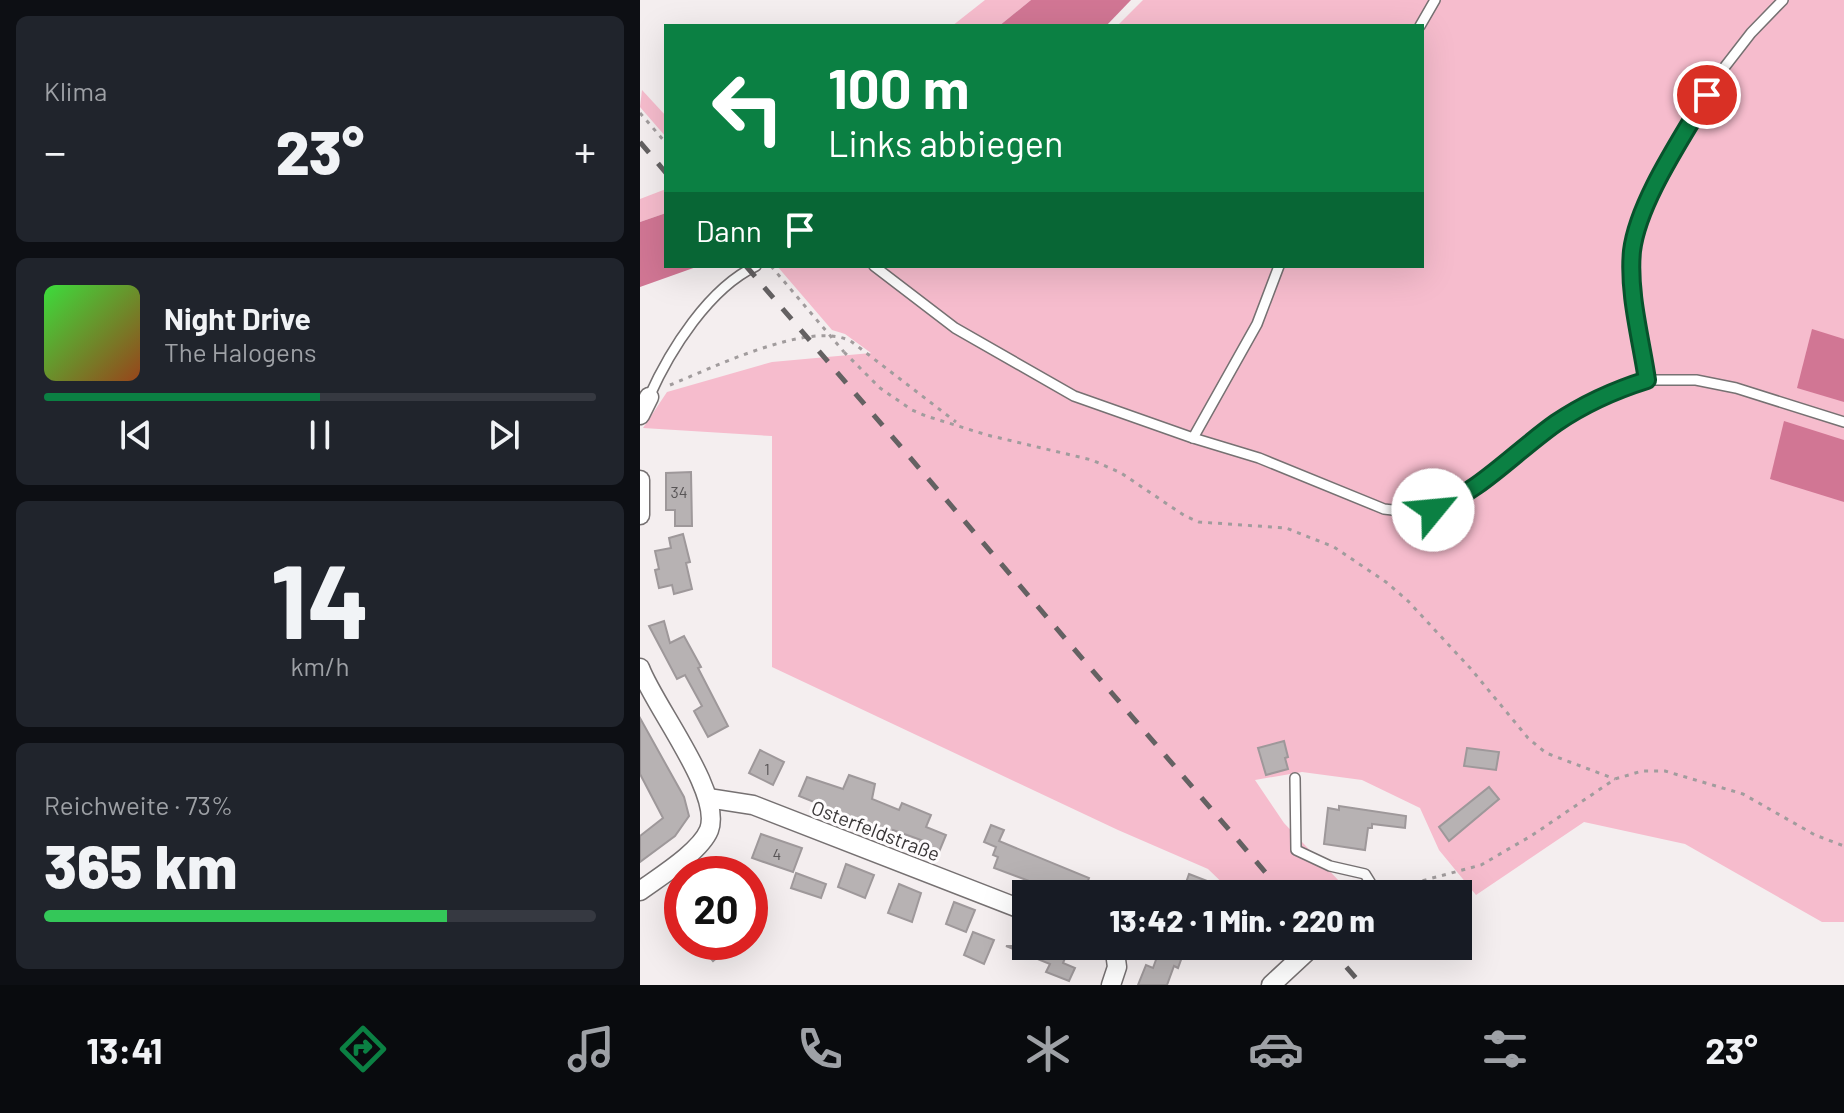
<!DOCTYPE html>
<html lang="de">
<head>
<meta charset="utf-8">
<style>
	:root { --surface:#171b24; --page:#20242c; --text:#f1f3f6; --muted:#9ea1a6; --line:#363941; --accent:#0b8043 }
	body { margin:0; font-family:Barlow,sans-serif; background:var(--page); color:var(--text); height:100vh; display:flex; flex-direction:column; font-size:30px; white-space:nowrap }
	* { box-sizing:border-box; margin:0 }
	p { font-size:26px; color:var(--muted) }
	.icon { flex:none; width:44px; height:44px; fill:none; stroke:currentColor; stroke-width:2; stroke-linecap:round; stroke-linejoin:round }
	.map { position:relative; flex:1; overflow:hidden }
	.panel { display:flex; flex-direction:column; gap:16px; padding:16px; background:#0d0f14; width:640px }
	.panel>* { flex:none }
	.banner { position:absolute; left:24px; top:24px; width:760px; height:244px; border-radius:0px; box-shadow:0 8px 32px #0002; background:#0b8043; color:#fff; overflow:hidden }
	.speed { position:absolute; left:24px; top:856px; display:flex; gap:16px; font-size:40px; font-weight:700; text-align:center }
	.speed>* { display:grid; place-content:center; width:104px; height:104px; border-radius:50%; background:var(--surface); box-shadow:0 8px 32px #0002; line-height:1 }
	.speed .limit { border:12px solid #d22; background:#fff; color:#111 }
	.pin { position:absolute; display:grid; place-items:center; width:68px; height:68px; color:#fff; margin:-34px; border:4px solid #fff; border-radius:50%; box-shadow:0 2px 8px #0007 }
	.me { position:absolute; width:88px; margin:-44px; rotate:62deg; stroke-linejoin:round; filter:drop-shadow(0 0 6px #0008) }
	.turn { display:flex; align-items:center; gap:28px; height:168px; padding:0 32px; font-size:36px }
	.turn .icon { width:104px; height:104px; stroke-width:2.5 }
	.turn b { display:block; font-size:56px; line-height:68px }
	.then { display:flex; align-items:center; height:76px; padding:0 32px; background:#0003; gap:16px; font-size:30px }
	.big { font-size:60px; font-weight:800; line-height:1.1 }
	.panel .widget { flex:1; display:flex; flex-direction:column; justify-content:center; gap:12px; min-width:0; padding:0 28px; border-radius:12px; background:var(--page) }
	.panel .dial { align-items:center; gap:0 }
	.dial b { font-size:104px; line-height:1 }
	.song { display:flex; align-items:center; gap:24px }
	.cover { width:96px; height:96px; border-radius:12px; background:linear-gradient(135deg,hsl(120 70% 55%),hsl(20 70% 35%)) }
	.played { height:8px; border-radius:4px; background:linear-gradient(90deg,var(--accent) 50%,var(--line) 50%) }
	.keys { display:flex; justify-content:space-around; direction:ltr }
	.heat { display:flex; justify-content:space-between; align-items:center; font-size:44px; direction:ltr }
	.charge { height:12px; border-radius:6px; background:linear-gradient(90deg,#34c759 73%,var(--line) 0) }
	.trip { position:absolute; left:372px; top:880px; width:460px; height:80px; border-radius:0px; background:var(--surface); box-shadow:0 8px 32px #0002; font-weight:800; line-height:80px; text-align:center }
	.tab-bar { display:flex; height:128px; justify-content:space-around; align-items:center; background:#090b0e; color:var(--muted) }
	.tab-bar .icon { width:56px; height:56px }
	.tab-bar .on { color:var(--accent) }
	.tab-bar b { font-size:36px; color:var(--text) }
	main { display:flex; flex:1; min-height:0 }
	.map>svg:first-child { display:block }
	.green { fill:#f6bccd }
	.water { fill:#d17694 }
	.building { fill:#b7b2b3; stroke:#9e989a; stroke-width:2 }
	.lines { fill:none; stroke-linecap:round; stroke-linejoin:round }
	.lane-casing { stroke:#767172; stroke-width:12 }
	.street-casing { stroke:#767172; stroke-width:21 }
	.path { stroke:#a19c9d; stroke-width:3; stroke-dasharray:4 6; stroke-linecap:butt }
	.lane { stroke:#fff; stroke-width:9 }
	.street { stroke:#fff; stroke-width:18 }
	.rail { stroke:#646162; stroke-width:5; stroke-dasharray:14 14; stroke-linecap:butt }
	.path-bridge { stroke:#a19c9d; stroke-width:3; stroke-dasharray:4 6; stroke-linecap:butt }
	.route-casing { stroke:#07532c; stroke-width:20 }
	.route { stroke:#0b8043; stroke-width:14 }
	.labels { text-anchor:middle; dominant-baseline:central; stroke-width:6; stroke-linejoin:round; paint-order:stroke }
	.number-label { font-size:16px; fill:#585556 }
	.street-label { font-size:20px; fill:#393637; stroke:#fefcfd }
</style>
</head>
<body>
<main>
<section class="panel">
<div class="widget"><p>Klima</p>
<div class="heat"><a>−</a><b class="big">23°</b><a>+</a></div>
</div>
<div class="widget">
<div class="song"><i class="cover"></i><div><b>Night Drive</b><p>The Halogens</p></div></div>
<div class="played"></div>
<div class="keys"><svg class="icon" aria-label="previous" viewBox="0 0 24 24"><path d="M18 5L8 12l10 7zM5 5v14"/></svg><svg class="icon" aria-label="pause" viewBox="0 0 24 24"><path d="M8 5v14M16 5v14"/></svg><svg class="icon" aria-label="next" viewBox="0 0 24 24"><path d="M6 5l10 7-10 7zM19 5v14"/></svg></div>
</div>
<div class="widget dial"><b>14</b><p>km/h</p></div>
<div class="widget"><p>Reichweite · 73%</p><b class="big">365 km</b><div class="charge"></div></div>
</section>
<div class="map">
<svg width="1204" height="985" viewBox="0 0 1204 985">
	<rect width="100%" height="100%" fill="#f4eeef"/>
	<g class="green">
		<polygon points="345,0 391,0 359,26 312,26"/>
		<polygon points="503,0 1204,0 1204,922 1182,922 1045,844 944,822 836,895 799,850 780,808 722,780 662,772 615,780 644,823 700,882 689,894 594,894 568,869 478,830 132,667 132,436 3,428 27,392 132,362 231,353 205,334 192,330 137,266 782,266 782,26 477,26"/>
		<polygon points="2,90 26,116 26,137 0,107"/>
		<polygon points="26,189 26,213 0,222 0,199"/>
	</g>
	<g class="water">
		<polygon points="391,0 491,0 466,26 359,26"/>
		<polygon points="26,213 26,266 59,266 0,287 0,222"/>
		<polygon points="1172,329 1204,339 1204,402 1157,388"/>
		<polygon points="1144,421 1204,440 1204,502 1130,479"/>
	</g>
	<g class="building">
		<polygon points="51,472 52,526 35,526 35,510 26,510 26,473"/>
		<polygon points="43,534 50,562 46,563 52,589 34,594 32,585 19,588 15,570 19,569 15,551 31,548 29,538"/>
		<polygon points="24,621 30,643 44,636 61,667 58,668 88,726 68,737 54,711 62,706 45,675 37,679 9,626"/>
		<polygon points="0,718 44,797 49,816 35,836 0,862 0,836 23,818 0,774"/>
		<polygon points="644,741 648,757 645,758 648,769 626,775 618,748"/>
		<polygon points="827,748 859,752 856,770 824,766"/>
		<polygon points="120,750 144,762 133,785 109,773"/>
		<polygon points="209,775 235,784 232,799 259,810 262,803 291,815 286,827 306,835 299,852 278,844 281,840 253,830 251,833 159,796 167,777 203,789"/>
		<polygon points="849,787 859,799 809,841 799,827"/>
		<polygon points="699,806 766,816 765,828 732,824 732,828 728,828 725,850 684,844 688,808 699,810"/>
		<polygon points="351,825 364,830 359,841 449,878 443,894 424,894 354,868 358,857 353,855 356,847 344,842"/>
		<polygon points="121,834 162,848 153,872 112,858"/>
		<polygon points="206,864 234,875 225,898 198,887"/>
		<polygon points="156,873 186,884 181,898 151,888"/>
		<polygon points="549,874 598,893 598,894 542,894"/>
		<polygon points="259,884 281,893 272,922 248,913"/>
		<polygon points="314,902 335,910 326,932 306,924"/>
		<polygon points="333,932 354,940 344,964 324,955"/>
		<polygon points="57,942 96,942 73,961"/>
		<polygon points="366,946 430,946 423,963 435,968 429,981 406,972 410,964"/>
		<polygon points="521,946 546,946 538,968 534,966 527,985 498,985 506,965 513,968"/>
	</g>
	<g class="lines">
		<g class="lane-casing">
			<g id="lane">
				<polyline points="780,26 795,0"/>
				<polyline points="234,266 315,328 434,396 553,438 619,458 744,509 778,513 810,504 943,407 1007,380 1056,380 1096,388 1204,422"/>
				<polyline points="1007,380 992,278 992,251 1002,215 1080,73 1111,33 1143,0"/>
				<path d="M9,397C30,350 69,288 116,266"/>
				<polyline points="553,438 617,324 639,266"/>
				<polyline points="655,778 656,850 690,866 725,874 730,882 732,894"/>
			</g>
		</g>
		<g class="street-casing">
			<g id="street">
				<polyline points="0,415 9,397"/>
				<polyline points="0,480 0,515"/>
				<path d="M0,668C14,706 83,793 69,830C60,852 19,877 0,891"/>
				<polyline points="68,798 113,805 386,911"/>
				<polyline points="467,946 475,952 477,967 471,985"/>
				<polyline points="631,985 673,946"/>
			</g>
		</g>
		<g class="path">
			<polyline points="0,113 26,143"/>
			<polyline points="204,352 240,388 272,410 286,416 347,435 452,460 481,473 545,516 559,522 646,528 694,547 746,582 768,601 831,669 888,738 906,753 975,779"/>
			<path d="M30,385C70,369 173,318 212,342L316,422"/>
			<polyline points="744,891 841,865 891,836 975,779 1002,771 1025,771 1103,794 1175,835 1204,846"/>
		</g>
		<use href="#lane" class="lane"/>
		<use href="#street" class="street"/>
		<g class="rail">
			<polyline points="0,142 26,173"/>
			<polyline points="106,266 644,894"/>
			<polyline points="688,946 722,985"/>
		</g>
		<polyline class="path-bridge" points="131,266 204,352"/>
	</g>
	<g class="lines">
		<g class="route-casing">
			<path id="route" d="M793,510C840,491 875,452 916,423C944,404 975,390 1007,380C1001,339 988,293 992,251C998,202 1042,138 1067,95"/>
		</g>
		<use href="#route" class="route"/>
	</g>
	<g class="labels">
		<g class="number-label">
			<text x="39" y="491">34</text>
			<text x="127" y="768">1</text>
			<text x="137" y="853">4</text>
		</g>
		<g class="street-label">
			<text transform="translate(236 830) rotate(21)">Osterfeldstraße</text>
		</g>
	</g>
</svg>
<div class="speed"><div class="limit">20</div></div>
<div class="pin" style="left:1067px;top:95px;background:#d93025"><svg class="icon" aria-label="arrive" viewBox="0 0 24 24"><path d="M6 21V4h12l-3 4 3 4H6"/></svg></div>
<svg class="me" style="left:793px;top:510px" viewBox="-20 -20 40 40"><circle r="19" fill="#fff"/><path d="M0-13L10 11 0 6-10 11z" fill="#0b8043"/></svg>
<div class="trip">13:42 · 1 Min. · 220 m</div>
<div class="banner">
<div class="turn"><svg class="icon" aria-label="left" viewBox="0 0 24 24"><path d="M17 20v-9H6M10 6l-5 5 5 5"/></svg><div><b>100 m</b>Links abbiegen</div></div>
<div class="then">Dann<svg class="icon" aria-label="arrive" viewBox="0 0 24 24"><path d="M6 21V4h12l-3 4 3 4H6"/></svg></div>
</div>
</div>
</main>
<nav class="tab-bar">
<b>13:41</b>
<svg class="icon on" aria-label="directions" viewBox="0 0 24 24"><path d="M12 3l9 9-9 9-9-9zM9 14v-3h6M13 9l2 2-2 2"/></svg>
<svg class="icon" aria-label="music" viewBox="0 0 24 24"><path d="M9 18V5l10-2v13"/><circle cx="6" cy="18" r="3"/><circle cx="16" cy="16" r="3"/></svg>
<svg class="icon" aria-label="phone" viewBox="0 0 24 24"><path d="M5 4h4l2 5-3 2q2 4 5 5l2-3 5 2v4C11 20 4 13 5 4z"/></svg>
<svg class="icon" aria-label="climate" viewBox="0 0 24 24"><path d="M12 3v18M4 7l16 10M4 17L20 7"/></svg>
<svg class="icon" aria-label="car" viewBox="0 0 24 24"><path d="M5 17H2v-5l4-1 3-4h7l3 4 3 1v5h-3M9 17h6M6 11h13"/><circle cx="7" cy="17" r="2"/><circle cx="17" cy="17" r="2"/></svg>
<svg class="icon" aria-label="filters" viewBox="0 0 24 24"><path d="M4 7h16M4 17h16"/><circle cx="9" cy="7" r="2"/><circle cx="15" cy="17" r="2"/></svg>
<b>23°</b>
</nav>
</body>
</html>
